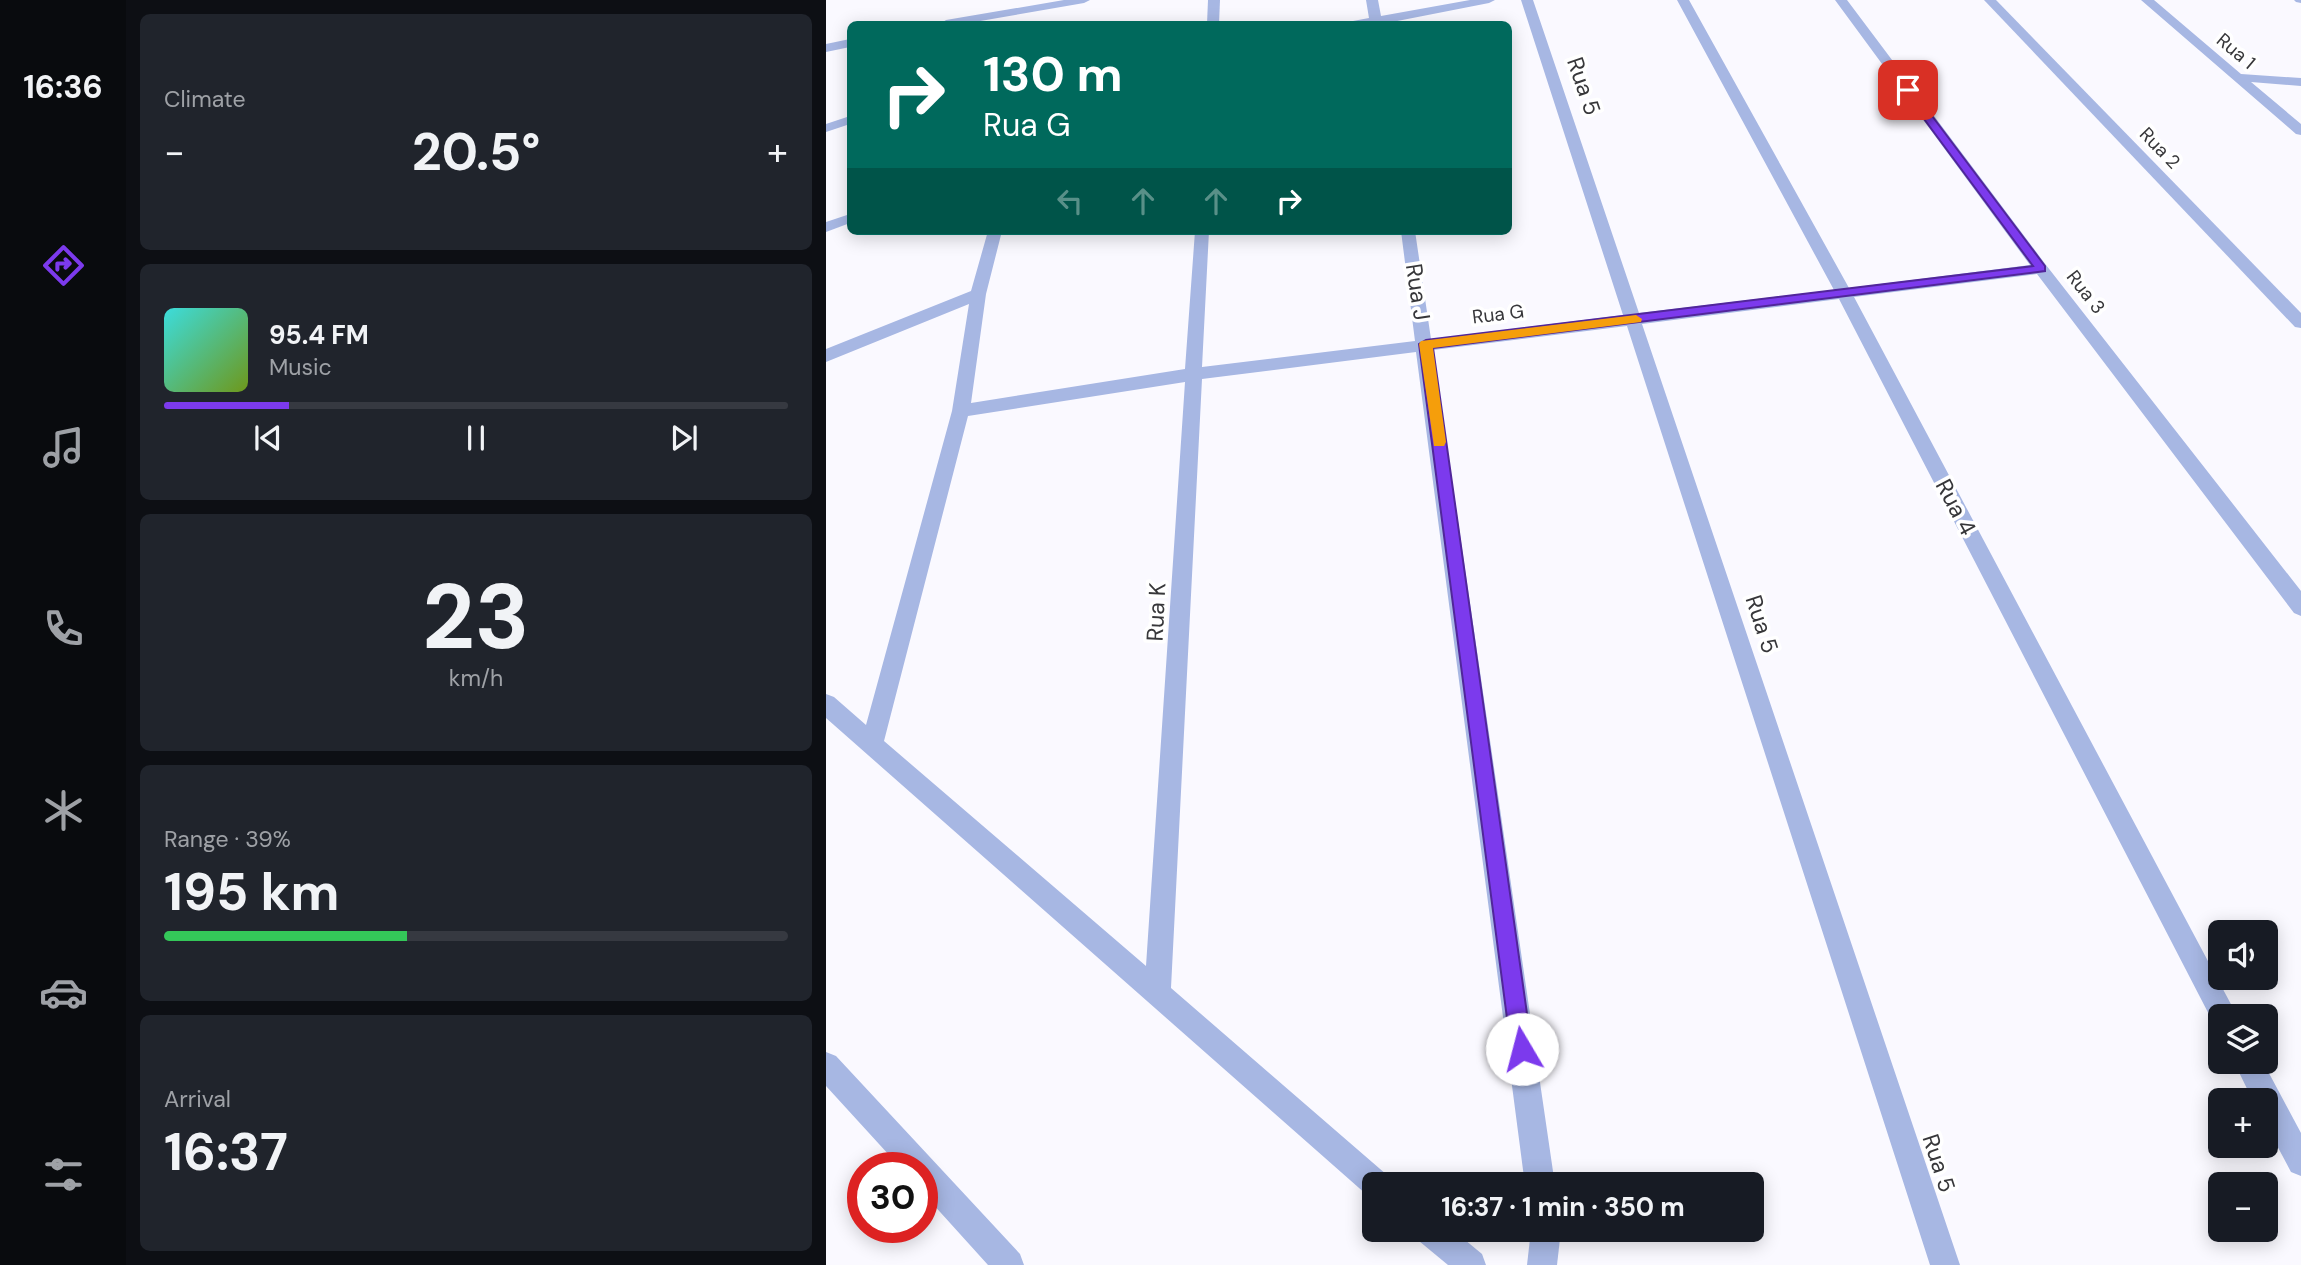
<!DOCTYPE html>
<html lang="en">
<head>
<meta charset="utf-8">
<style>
	:root { --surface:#171b24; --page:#20242c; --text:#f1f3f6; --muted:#9ea1a6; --line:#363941; --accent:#7c3aed }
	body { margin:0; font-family:"DM Sans",sans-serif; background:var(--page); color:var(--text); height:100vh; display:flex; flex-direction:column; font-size:26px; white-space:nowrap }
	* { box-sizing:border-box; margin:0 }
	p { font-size:23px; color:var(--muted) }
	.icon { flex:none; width:38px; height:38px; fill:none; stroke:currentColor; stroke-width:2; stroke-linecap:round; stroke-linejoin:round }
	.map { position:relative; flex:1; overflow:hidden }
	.panel { display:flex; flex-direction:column; gap:14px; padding:14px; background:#0d0f14; width:700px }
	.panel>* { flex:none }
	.banner { position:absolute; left:21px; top:21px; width:665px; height:214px; border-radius:10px; box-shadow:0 4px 18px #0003; background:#00695c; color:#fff; overflow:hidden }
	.fabs { position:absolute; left:1382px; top:920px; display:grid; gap:14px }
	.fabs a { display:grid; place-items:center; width:70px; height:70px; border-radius:10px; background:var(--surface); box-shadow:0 4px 18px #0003; font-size:35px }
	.speed { position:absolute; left:21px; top:1152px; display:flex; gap:14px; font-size:35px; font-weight:700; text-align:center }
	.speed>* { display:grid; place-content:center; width:91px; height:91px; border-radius:50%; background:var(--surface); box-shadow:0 4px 18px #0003; line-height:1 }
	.speed .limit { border:10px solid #d22; background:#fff; color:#111 }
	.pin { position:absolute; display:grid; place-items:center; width:60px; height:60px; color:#fff; margin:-30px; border-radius:14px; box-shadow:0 4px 10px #0006 }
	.me { position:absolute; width:77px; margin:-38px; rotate:352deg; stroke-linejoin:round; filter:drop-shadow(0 0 5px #0008) }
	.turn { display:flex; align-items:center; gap:24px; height:147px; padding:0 21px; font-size:32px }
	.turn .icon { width:91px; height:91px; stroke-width:2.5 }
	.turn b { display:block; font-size:49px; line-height:60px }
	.lanes { display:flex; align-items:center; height:66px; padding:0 21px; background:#0003; justify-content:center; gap:35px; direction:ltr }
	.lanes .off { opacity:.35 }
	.big { font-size:52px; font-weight:700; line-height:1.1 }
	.panel .card { flex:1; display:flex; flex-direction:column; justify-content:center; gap:10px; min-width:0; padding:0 24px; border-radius:10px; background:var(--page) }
	.panel .dial { align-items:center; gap:0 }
	.dial b { font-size:91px; line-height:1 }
	.song { display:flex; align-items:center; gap:21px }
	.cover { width:84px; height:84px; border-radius:10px; background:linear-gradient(135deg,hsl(180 70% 55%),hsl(80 70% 35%)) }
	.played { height:7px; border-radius:4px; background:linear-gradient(90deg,var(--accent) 20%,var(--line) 20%) }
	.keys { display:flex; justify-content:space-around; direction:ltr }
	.heat { display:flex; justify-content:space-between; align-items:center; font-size:38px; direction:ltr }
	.charge { height:10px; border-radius:5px; background:linear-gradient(90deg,#34c759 39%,var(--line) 0) }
	.trip { position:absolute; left:536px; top:1172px; width:402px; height:70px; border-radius:10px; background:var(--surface); box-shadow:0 4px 18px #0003; font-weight:700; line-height:70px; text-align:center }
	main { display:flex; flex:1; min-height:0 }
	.tabs { display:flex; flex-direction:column; width:126px; justify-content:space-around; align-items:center; background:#090b0e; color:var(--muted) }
	.tabs .icon { width:49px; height:49px }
	.tabs .on { color:var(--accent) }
	.tabs b { font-size:32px; color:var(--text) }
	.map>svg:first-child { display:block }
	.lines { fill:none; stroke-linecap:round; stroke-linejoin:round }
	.minor { fill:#a7b7e3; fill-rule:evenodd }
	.route { fill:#7c3aed; stroke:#51269a; stroke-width:2 }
	.slow { fill:#f59e0b }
	.labels { text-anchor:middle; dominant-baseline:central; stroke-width:7; stroke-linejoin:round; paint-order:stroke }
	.far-street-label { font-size:19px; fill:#37373a; stroke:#fff }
	.street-label { font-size:23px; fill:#37373a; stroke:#fff }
</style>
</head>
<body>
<main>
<nav class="tabs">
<b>16:36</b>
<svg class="icon on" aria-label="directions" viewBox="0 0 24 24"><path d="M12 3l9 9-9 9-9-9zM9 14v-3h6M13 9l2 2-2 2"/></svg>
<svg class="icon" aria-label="music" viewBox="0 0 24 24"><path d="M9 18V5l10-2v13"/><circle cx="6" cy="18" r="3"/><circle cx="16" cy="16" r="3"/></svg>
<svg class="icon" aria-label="phone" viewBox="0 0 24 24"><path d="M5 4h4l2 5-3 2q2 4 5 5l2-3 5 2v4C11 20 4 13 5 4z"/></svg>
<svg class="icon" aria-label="climate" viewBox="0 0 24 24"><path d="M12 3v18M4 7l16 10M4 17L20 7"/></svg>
<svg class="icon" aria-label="car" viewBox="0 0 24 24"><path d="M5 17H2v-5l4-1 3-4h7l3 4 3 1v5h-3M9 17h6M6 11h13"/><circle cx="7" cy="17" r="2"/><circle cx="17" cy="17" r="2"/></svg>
<svg class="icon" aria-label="filters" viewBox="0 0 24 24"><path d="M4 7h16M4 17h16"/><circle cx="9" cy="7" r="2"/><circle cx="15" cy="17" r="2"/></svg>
</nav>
<section class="panel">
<div class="card"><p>Climate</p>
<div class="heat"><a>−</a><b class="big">20.5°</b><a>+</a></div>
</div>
<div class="card">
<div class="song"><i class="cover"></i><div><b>95.4 FM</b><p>Music</p></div></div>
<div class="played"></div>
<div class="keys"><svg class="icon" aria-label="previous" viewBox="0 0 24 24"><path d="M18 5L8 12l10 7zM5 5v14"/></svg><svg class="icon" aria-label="pause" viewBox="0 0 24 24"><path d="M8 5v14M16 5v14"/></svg><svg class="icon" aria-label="next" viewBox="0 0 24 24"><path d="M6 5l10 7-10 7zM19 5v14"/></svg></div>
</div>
<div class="card dial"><b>23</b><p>km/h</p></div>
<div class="card"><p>Range · 39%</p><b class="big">195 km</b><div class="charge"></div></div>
<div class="card"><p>Arrival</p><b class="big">16:37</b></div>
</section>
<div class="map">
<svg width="1475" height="1265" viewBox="0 0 1475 1265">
	<rect width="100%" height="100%" fill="#faf9ff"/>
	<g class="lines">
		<g class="minor">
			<polygon points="238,0 264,0 258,3 137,24 114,24 120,20"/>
			<polygon points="382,0 394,0 393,24 381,24"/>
			<polygon points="540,0 552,0 555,16 644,0 669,0 663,3 556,24 525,24 527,21 543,18"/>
			<path d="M695,0H707L813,313L1008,290L851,0H863L1023,288L1204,265L1009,0H1021L1220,265L1475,591V616L1468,613L1211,274L1028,297L1407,1008L1411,1017H1395V1029L1389,1026L1013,299L816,324L1134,1265H1104L801,326L607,350L729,1185H699L590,352L376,379L345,988L561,1175L566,1185H548V1198L541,1195L0,718V694L8,697L40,725L126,411L143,304L0,362V349L145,291L162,231H176L160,294L145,403L359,369L369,231H383L376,367L589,341L575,231H589L605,339L797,315ZM359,382L320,966L58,741L142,416Z"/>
			<polygon points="1158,0 1170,0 1475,313 1475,328 1469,327"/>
			<polygon points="1315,0 1328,0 1415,74 1475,78 1475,86 1425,82 1475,124 1475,135 1470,134"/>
			<polygon points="1468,0 1475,0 1475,3 1470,2"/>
			<polygon points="24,39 24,47 0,52 0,44"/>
			<polygon points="24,116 24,124 0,132 0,124"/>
			<polygon points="24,214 24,223 0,232 0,222"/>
			<polygon points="0,1052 10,1056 194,1254 198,1265 162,1265 96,1192 96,1167 74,1167 0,1086"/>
			<polygon points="1408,1062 1437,1062 1475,1133 1475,1176 1465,1172 1440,1125 1440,1101 1427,1101"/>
			<polygon points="589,1230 627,1230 656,1254 660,1265 622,1265 593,1241"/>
			<polygon points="705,1230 735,1230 731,1265 701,1265"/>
		</g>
	</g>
	<polygon class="route" points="1078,88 1085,88 1219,266 1219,271 607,348 706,1049 703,1056 696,1059 688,1056 685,1049 593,344 600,340 1207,266 1078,92"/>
	<polygon class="slow" points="810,315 816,319 815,322 607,348 620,442 618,446 608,446 593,344 595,341"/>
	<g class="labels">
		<g class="far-street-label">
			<text transform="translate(1410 51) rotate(40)">Rua 1</text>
			<text transform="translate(1334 148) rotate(46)">Rua 2</text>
			<text transform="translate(1260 292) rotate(52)">Rua 3</text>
			<text transform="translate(672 314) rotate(-7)">Rua G</text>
		</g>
		<g class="street-label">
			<text transform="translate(758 86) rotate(71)">Rua 5</text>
			<text transform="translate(592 292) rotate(81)">Rua J</text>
			<text transform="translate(1130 507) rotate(62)">Rua 4</text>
			<text transform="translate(330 612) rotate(-87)">Rua K</text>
			<text transform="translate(936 624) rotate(72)">Rua 5</text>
			<text transform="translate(1113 1163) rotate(72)">Rua 5</text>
		</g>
	</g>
</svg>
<div class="fabs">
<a><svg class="icon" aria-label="sound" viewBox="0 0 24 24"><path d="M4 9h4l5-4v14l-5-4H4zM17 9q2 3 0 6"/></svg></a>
<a><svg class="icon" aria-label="layers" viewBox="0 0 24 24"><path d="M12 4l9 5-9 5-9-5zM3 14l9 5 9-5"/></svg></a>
<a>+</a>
<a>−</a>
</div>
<div class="speed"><div class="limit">30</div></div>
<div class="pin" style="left:1082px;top:90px;background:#d93025"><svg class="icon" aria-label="arrive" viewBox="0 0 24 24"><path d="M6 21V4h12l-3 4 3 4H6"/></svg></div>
<svg class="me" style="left:696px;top:1049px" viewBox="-20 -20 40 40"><circle r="19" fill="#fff"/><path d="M0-13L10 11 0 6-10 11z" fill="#7c3aed"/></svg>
<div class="trip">16:37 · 1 min · 350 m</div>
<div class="banner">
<div class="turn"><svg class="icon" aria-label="right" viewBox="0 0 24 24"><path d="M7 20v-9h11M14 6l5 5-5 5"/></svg><div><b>130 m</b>Rua G</div></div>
<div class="lanes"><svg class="icon off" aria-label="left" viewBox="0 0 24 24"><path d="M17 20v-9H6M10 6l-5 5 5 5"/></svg><svg class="icon off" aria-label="ahead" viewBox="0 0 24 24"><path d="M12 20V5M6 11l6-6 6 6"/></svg><svg class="icon off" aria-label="ahead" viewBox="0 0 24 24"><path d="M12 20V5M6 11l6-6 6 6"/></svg><svg class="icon" aria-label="right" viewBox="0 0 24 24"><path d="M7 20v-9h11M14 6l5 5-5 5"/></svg></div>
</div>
</div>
</main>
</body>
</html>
